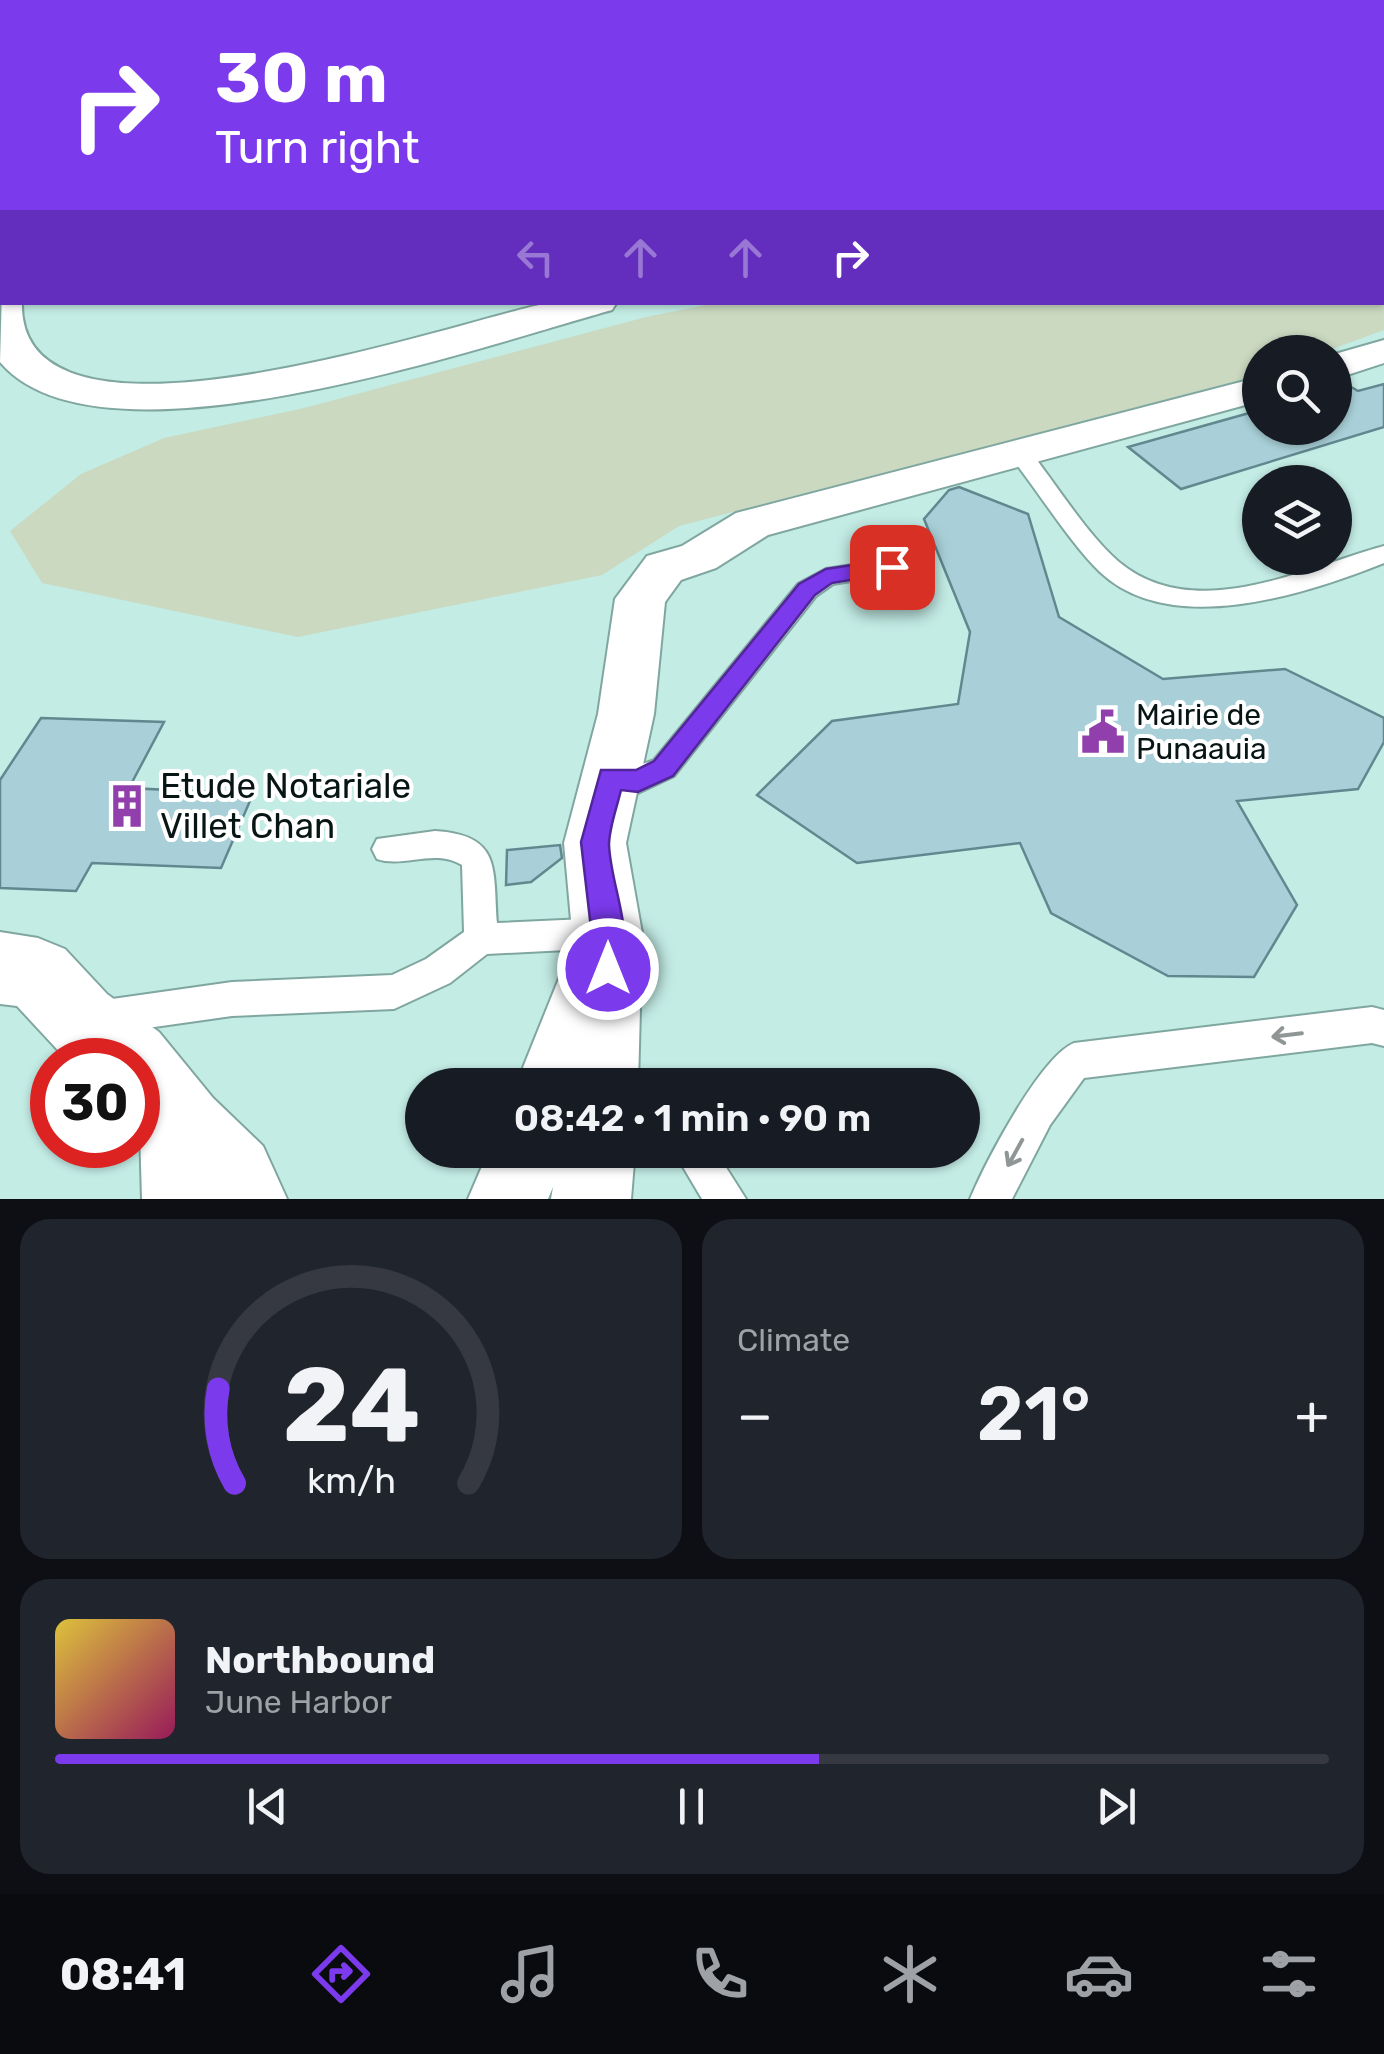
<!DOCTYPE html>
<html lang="en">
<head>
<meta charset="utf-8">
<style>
	:root { --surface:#171b24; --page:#20242c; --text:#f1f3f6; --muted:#9ea1a6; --line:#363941; --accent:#7c3aed }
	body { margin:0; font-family:Rubik,sans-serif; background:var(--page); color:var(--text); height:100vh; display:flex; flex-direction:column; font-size:38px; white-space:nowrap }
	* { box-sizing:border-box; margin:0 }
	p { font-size:32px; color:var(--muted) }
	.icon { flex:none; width:55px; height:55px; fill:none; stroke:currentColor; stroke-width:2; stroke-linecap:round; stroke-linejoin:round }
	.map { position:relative; height:1199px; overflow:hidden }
	.drawer { display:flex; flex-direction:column; gap:20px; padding:20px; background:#0d0f14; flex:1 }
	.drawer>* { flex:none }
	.top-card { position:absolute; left:0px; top:0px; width:1385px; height:305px; box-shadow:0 2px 8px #0004; background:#7c3aed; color:#fff; overflow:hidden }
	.tools { position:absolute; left:1242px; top:335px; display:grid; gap:20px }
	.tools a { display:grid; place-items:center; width:110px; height:110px; border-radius:50%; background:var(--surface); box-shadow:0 2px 8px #0004; font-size:50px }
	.speed { position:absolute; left:30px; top:1038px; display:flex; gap:20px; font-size:50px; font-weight:700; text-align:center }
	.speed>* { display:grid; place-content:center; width:130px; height:130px; border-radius:50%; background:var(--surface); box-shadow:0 2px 8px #0004; line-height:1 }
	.speed .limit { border:15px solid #d22; background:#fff; color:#111 }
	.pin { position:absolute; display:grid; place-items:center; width:85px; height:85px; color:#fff; margin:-42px; border-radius:20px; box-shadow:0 5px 15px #0006 }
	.me { position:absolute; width:110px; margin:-55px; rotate:0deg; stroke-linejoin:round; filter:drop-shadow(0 0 8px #0008) }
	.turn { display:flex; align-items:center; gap:35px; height:210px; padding:0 50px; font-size:45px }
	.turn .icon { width:130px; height:130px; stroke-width:2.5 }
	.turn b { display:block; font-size:70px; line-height:85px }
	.lanes { display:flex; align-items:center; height:95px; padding:0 50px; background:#0003; justify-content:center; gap:50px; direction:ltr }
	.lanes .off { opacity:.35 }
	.big { font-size:75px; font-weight:600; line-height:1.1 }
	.drawer .card { flex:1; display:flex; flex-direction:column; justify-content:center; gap:15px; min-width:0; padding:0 35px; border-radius:30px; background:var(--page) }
	.drawer .dial { align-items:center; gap:0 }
	.dial svg { height:260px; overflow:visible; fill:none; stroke:var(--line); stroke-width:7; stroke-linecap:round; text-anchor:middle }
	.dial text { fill:var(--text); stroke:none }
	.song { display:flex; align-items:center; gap:30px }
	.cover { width:120px; height:120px; border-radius:15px; background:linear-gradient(135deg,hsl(50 70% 55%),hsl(330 70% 35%)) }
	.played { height:10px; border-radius:5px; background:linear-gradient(90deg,var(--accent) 60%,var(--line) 60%) }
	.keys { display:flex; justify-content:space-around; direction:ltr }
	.heat { display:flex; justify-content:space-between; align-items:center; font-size:55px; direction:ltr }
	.drawer .tiles { flex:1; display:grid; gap:20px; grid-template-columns:1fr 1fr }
	.card:last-child { grid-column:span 2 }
	.trip { position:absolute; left:405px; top:1068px; width:575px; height:100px; border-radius:50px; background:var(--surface); box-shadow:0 2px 8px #0004; font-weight:600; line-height:100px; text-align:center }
	.dock { display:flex; height:160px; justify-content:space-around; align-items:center; background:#090b0e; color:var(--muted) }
	.dock .icon { width:70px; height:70px }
	.dock .current { color:var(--accent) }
	.dock b { font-size:45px; color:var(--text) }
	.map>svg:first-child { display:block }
	.green { fill:#cad9c0 }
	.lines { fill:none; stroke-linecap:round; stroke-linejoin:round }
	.stream { fill:#90b1c8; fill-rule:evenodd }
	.building { fill:#a9d0d8; stroke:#62878f; stroke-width:2.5 }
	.lane-casing { stroke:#80a6a0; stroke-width:4 }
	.street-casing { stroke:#80a6a0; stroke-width:4 }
	.secondary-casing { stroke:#80a6a0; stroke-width:4 }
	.lane { fill:#fff; fill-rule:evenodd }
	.street { fill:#fff; fill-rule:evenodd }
	.secondary { fill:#fff; fill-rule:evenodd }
	.oneway { stroke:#8f9695 }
	.route { fill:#7c3aed; stroke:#51269a; stroke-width:2.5 }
	.labels { text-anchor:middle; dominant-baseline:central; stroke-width:8; stroke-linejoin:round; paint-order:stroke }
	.poi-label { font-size:30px; fill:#071614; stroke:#fff; text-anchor:start }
	.near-poi-label { font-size:35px; fill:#071614; stroke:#fff; text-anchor:start }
</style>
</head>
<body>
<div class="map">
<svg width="1384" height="1199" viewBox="0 0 1384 1199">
	<rect width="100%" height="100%" fill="#c3ece5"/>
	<polygon class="green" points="1383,233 1384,330 1324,352 1260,352 1260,375 679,526 602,575 298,637 42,583 10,531 81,474 164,438 304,408 646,317 721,302 1382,302"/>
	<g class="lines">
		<rect class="stream" x="0" y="132" width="2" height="6"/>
	</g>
	<g class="building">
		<polygon points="1341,381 1358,391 1384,384 1384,427 1181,489 1128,447 1260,410 1260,428 1335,428 1335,382"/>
		<polygon points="959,487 1028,514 1059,617 1163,679 1285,669 1384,718 1384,742 1358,789 1237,801 1297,905 1254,977 1168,976 1051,913 1020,843 857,863 757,795 832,721 958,704 970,632 924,519 949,490"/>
		<polygon points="41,718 164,722 129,788 253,794 221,868 92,863 76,891 0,888 0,780"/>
		<polygon points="560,845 562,858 531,882 506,885 507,850"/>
	</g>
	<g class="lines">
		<g class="lane-casing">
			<g id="lane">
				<path d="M1019,446L1027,447C1053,480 1088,536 1119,562C1195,625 1303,568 1384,546V563C1306,594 1171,639 1100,572C1070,543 1038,491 1011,457L1008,452Z"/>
				<path d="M892,559L901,561L904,567L901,573L833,584L816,596L674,776L638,793L600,785L595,777L600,769C619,762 634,769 654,760L798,584L826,569Z"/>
				<path d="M435,831C502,835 493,869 497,923L607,918L619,922L624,933L619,944L607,948L487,954L450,983L394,1009L232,1016L98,1035L85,1030L80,1018L85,1006L98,1001L232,982L392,975L426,959L464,932L462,865C435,848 404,868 377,859L372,849L377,839Z"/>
				<path d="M1372,1007L1384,1010V1046L1372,1043L1084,1078L1050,1125L1012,1199H970C985,1163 1040,1057 1074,1043Z"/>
				<polygon points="673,1150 715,1150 746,1199 702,1199"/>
			</g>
		</g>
		<g class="street-casing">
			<g id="street">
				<polygon points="1010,0 1035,0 1036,2 1012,2"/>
				<polygon points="2,35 2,49 0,50 0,36"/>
				<rect x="1382" y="211" width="2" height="20"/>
				<polygon points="1384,340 1384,363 1335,379 1335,354"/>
				<polygon points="1260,377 1260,401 768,535 716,568 681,580 665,602 654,714 626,843 642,933 638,1085 516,1085 568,956 574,953 564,843 598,714 615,599 647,556 682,546 736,513"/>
				<polygon points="489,1150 635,1150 631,1199 551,1199 553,1187 548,1199 468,1199"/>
			</g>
		</g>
		<g class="secondary-casing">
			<g id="secondary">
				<path d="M2,290V302H22C17,477 464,319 548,303C570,299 595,302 617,302L612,310C485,345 99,480 0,362Z"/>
				<polygon points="0,932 38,938 65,949 107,994 159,1032 213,1098 263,1146 287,1199 142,1199 138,1060 67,1060 17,1006 0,1004"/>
			</g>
		</g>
		<use href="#lane" class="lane"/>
		<use href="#street" class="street"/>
		<use href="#secondary" class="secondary"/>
	</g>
	<defs><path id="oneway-shaft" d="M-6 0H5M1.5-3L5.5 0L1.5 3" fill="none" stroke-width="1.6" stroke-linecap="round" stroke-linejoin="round" transform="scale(2.5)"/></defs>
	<g class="oneway">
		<use href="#oneway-shaft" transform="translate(1287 1035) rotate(173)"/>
		<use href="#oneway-shaft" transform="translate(1015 1153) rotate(119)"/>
	</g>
	<path class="route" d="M892,559L900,562V572L832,583L815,595L673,776L638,792L621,790C617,807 609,828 609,845C611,889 637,936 618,980L608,984L597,980L581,842L601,770H636L654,761L799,584L826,569Z"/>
	<defs>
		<g id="civic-bare" transform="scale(3.45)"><path d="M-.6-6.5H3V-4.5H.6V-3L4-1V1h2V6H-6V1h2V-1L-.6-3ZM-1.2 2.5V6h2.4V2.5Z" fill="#913fad" stroke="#fff" stroke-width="2.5" paint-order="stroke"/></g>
		<g id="building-bare" transform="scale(3.45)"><path d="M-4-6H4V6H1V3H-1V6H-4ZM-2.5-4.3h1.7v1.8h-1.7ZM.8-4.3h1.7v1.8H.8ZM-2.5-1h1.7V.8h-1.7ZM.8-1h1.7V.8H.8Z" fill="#913fad" stroke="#fff" stroke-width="2.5" paint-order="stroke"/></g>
	</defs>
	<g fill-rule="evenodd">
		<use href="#civic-bare" x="1103" y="732"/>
		<use href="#building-bare" x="127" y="806"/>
	</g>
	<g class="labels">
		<g class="poi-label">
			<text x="1136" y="715">Mairie de<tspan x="1136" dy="34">Punaauia</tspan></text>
		</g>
		<g class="near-poi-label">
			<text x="160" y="786">Etude Notariale<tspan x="160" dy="40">Villet Chan</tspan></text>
		</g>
	</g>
</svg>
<div class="tools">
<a><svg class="icon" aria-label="search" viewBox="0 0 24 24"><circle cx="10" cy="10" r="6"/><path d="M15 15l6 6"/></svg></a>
<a><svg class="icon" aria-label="layers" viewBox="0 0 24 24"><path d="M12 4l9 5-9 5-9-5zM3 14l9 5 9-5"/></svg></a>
</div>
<div class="speed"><div class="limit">30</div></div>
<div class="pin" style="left:892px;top:567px;background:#d93025"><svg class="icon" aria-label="arrive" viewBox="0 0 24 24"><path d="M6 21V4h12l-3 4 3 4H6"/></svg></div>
<svg class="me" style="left:608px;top:969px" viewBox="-20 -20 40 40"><circle r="17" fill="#7c3aed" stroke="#fff" stroke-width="3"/><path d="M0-11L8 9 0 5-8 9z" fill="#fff"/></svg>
<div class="trip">08:42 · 1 min · 90 m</div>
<div class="top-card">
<div class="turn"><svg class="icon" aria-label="right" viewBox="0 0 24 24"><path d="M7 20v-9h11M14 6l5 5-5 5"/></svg><div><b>30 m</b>Turn right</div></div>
<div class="lanes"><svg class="icon off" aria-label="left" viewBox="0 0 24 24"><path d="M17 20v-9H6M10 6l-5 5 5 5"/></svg><svg class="icon off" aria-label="ahead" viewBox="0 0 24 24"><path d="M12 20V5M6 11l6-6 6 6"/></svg><svg class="icon off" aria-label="ahead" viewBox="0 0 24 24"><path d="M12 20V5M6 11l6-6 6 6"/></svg><svg class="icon" aria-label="right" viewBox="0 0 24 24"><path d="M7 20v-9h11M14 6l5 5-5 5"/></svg></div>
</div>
</div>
<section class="drawer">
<div class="tiles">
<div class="card dial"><svg viewBox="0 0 100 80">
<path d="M14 69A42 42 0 1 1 86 69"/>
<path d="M14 69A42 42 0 0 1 9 40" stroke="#7c3aed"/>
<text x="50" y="56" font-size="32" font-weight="700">24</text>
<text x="50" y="72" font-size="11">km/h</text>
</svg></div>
<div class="card"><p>Climate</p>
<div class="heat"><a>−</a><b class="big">21°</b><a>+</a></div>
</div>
<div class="card">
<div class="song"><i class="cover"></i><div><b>Northbound</b><p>June Harbor</p></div></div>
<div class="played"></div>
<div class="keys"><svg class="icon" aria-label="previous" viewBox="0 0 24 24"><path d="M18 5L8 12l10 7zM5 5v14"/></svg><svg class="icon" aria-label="pause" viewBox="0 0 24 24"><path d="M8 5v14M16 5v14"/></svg><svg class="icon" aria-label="next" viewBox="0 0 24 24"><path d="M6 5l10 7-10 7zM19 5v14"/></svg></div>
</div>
</div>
</section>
<nav class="dock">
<b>08:41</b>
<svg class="icon current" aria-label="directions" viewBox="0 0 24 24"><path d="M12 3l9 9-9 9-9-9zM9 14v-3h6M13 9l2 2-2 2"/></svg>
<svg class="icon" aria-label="music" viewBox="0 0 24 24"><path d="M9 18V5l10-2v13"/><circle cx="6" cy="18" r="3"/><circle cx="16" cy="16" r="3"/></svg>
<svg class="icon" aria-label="phone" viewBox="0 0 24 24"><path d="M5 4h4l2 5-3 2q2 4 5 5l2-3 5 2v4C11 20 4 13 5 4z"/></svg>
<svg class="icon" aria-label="climate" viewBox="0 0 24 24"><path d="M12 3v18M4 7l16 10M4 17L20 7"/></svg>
<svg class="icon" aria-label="car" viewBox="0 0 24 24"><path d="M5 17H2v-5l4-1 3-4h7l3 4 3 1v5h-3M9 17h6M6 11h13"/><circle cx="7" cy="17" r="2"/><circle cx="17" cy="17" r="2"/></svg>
<svg class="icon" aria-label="filters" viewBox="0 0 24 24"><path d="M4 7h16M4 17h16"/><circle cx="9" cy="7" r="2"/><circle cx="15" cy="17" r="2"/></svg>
</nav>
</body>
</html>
